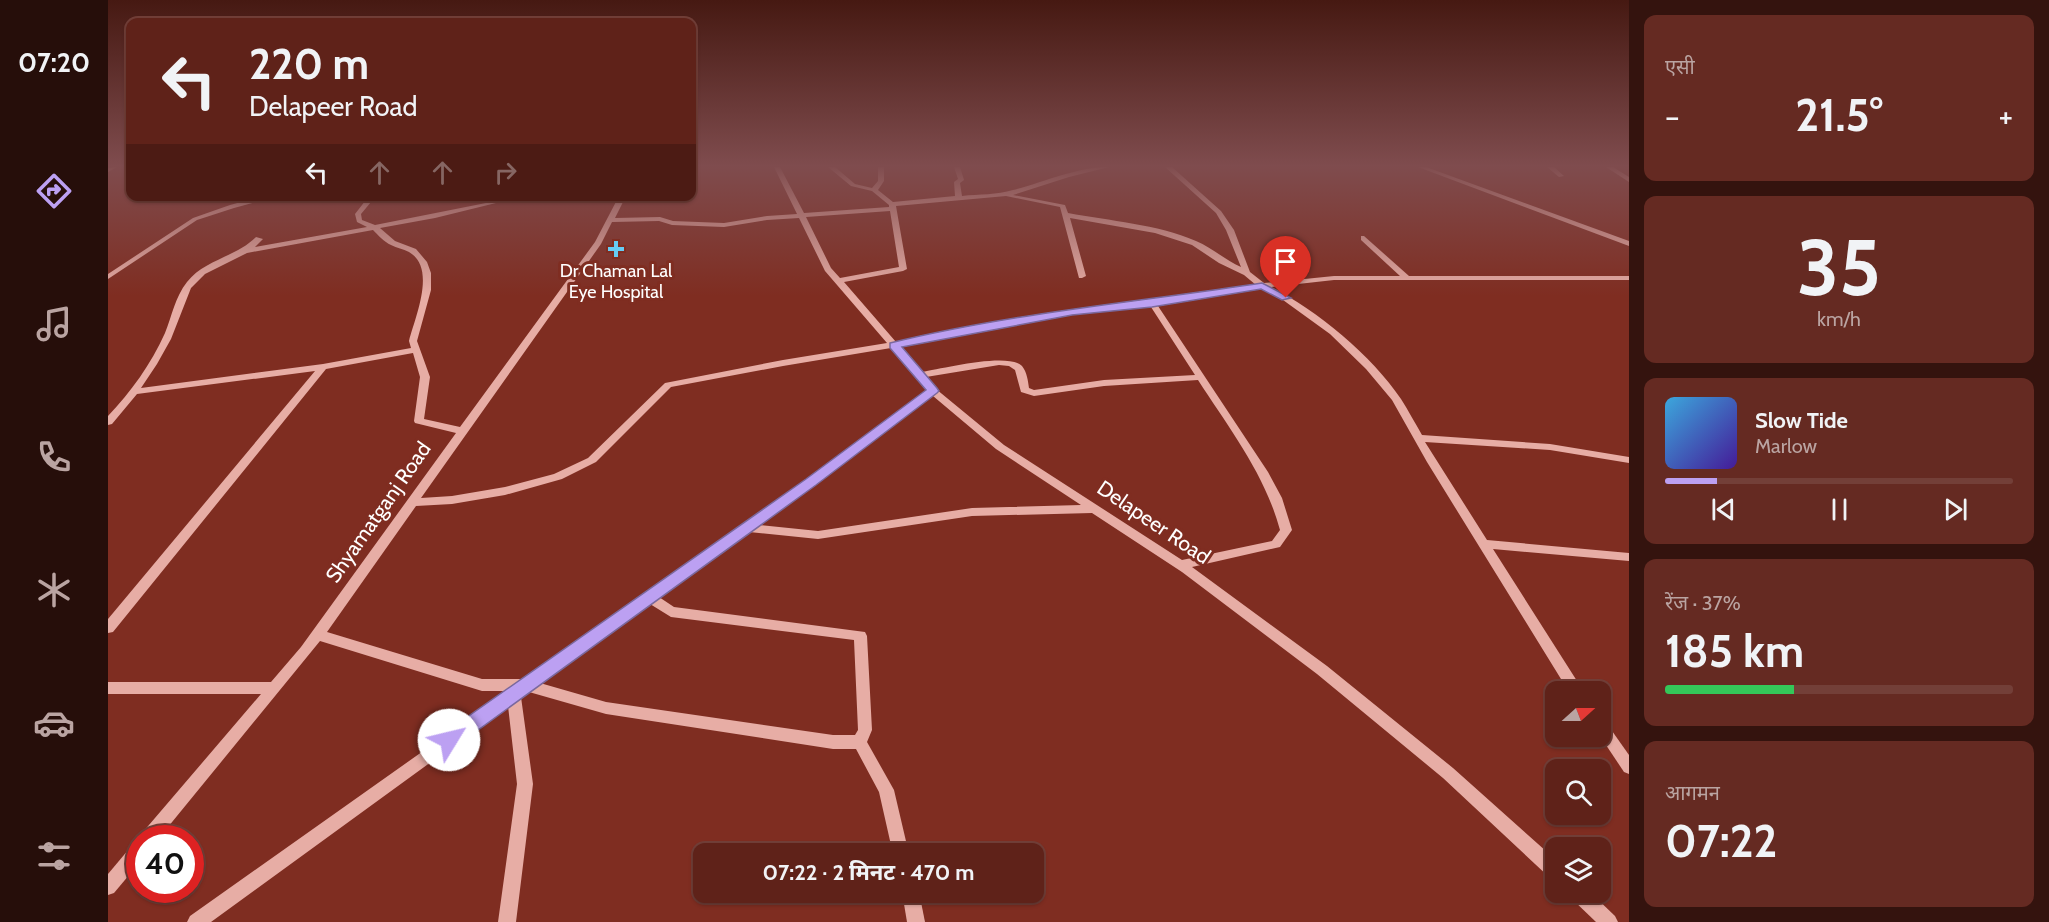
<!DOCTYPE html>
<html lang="hi">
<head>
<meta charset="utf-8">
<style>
	:root { --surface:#5f2219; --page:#652a22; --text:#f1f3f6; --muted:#baa4a2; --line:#733f38; --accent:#bca0f2 }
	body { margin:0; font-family:Cabin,"Noto Sans Devanagari",sans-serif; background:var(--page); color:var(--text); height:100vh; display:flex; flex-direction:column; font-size:22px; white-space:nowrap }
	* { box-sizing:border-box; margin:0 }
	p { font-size:20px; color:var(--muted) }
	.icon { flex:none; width:33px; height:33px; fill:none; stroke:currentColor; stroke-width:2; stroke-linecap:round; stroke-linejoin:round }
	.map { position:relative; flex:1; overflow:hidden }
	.panel { display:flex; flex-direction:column; gap:15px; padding:15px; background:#34130e; width:420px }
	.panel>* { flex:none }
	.banner { position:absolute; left:18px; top:18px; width:570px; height:183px; border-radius:12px; box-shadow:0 2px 4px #0004,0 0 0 2px var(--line); background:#5f2219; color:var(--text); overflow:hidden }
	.needle { width:39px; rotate:69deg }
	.buttons { position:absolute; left:1437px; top:681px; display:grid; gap:12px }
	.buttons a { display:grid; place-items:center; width:66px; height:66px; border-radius:12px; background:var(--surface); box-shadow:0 2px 4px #0004,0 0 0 2px var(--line); font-size:30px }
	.speed { position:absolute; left:18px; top:825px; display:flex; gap:12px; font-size:30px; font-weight:700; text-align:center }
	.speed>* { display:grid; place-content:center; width:78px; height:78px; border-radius:50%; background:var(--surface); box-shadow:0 2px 4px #0004,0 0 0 2px var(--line); line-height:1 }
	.speed .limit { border:9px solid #d22; background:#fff; color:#111 }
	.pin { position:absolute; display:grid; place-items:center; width:51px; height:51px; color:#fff; margin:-62px -26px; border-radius:50% 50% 50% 0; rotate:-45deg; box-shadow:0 0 6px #0007 }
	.pin .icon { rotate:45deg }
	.me { position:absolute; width:66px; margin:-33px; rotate:54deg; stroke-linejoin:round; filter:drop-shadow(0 0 4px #0008) }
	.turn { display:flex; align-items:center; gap:21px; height:126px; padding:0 24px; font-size:27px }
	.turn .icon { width:78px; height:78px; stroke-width:2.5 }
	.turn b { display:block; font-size:42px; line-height:51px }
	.lanes { display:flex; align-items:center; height:57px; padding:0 24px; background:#0003; justify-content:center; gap:30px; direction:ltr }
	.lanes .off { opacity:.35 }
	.big { font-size:45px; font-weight:700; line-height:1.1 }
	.panel .tile { flex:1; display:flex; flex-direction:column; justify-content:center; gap:9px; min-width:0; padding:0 21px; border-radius:12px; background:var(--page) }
	.panel .dial { align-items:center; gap:0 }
	.dial b { font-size:78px; line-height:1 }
	.song { display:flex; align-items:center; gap:18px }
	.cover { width:72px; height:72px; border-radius:9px; background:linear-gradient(135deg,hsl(200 70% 55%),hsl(260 70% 35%)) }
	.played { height:6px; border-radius:3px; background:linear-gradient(90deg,var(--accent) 15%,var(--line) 15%) }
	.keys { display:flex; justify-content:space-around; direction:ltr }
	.heat { display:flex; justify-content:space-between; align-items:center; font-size:33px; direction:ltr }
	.charge { height:9px; border-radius:4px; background:linear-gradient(90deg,#34c759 37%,var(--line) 0) }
	.trip { position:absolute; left:585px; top:843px; width:351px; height:60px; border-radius:12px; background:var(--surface); box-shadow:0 2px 4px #0004,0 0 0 2px var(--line); font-weight:700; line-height:60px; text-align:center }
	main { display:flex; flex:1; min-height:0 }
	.tab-bar { display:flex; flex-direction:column; width:108px; justify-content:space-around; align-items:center; background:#260e0a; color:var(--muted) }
	.tab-bar .icon { width:42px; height:42px }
	.tab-bar .selected { color:var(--accent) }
	.tab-bar b { font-size:27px; color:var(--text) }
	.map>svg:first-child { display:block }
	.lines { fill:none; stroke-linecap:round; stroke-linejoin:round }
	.minor { fill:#e7ada5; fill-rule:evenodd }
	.route { fill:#bca0f2; stroke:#7a689d; stroke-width:1.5 }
	.poi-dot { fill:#66ccf4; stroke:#7f2d21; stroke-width:2 }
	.labels { text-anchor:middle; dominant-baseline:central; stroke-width:6; stroke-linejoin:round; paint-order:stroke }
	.far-poi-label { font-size:18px; fill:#fff; stroke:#7f2d21 }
	.street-label { font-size:21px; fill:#fff; stroke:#7f2d21 }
</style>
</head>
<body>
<main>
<nav class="tab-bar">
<b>07:20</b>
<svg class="icon selected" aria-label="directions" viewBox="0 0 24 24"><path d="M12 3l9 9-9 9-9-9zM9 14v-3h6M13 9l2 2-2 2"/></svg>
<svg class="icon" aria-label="music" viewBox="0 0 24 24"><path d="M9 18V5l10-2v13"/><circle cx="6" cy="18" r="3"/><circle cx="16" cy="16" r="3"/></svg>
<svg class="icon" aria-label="phone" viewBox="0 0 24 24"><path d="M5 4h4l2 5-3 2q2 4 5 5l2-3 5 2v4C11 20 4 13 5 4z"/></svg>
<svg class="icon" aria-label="climate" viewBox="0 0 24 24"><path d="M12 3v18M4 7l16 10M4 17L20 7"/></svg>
<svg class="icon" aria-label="car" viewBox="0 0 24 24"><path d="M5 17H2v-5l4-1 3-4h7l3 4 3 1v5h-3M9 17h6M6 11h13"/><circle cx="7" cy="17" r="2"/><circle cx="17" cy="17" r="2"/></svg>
<svg class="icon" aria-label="filters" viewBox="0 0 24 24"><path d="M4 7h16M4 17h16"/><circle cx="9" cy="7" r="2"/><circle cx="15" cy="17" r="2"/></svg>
</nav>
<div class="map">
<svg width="1521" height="922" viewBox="0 0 1521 922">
	<rect width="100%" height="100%" fill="#7f2d21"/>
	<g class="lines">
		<g class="minor">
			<polygon points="9,167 0,172 0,168"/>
			<path d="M666,167H672L696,213L781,207V205L764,191L743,186L720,167H727L747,184L764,188L770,181V167H776V181L770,190L785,202L847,196L846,182L850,179L846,167H852L856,180L852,183L854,196C871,194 889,195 905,190C937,182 968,167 1001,167L961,177L905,195L957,205L960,213C1002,221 1049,224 1088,241C1103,247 1117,260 1133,267L1118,230L1108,213L1057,167H1064L1113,211L1126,230L1142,272L1156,283L1226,276H1292L1253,240V236H1256L1301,276H1521V280H1226L1163,287C1209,310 1264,356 1293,399C1300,410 1307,423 1314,435L1442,444L1521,457V463L1442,450L1317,442L1379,540L1521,553V561L1385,549L1476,692H1461L1319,462L1284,400L1258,369L1222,334L1175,300L1153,289L1050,306L1160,472L1174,498L1184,530L1172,547L1084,567L1219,666L1345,768L1448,860V880L1442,878L1335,778L1209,674L1074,572L984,513L864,516L710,539L641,532L551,597L566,607L757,632L759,636L764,730L759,742L786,790L801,854H785L771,792L748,749H725L498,714L421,692L413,697L425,784L408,922H390L409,784L400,706L103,922H79L82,916L400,691H374L212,641L51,838H33L35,832L153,694H0V682H163L193,647L348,433L307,423L306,421L312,377L305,353L218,369L5,632L0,633V619L207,371L29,394L4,424L0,425V416C23,392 43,364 57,333C64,316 67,297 79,282C96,260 128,257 148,237L155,239L147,247L259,227L249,222L247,214L261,196H268L253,214L254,220L267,225L388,201V203L327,218L272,228L287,241L308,249L319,262L323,273V290L309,341L322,377L316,419L352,427L487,242L511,196H518L507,218L552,217L565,221L616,223L659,216L689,214ZM898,196L952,207L971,278H974L978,276L962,218L1047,233L1084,245L1111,263L1136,275L1148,285L1045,302L964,310L788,342L736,282L795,271L799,269L788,206ZM782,211L791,267L732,278L723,268L698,217ZM691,218L717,271L779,343L675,360L557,383L480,458L446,474L397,487L344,496L313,498L493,244L504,222L551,221L564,225L616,227L659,220ZM265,230C270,235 276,242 283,245C289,248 295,249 301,252C329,268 307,317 301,341L303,348L215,364L33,388L49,364L63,339L83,288L97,274L139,253ZM1043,307L1087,375L996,380L926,390L921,388C920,381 919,372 914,366C900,352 833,369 814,372L792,347L964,314ZM783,348L820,391L699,479L417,679H374L219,632L308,506L344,504L397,495L454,479L488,462L563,387L675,366ZM891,365L901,366L907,370L913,392L926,396L996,386L1090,380C1121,428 1157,474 1172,530L1164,541L1074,560L896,445L828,389L818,377ZM825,396L888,449L973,505L864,508L710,531L651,525ZM542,604L563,617L746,640L750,730L747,735H725L498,702L432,683Z"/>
			<polygon points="1310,167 1318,167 1521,241 1521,246"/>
			<polygon points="1439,167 1446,167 1456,176 1451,177"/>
			<polygon points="1498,167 1505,167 1521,177 1521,182"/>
			<polygon points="156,196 170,196 126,208 89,220 0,279 0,274 85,218 122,205"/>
			<polygon points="1492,719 1497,721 1521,755 1521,774 1516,772 1492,736"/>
			<polygon points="32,841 32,862 6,893 0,895 0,874 26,843"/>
			<polygon points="794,892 811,892 817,922 799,922"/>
			<polygon points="1461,892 1482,892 1507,916 1510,922 1488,922 1463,898"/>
		</g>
	</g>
	<linearGradient id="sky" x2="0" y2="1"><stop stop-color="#461912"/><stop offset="0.56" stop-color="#7f4c4e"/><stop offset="1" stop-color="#7f4c4e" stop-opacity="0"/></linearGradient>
	<rect width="1521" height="296" fill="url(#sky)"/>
	<path class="route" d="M1154,283L1183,298L1174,300L1153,289L1044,307L964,315L794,347L829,388L831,391L829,393L708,485L348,746L341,748L335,746L332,740L335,734L698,479L818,390L782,348V343C904,313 1030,302 1154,283Z"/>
	<path class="poi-dot" d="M505 240h6v6h6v6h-6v6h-6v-6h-6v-6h6z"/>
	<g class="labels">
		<g class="far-poi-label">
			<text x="508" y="271">Dr Chaman Lal<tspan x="508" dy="21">Eye Hospital</tspan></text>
		</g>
		<g class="street-label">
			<text transform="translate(270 512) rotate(-55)">Shyamatganj Road</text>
			<text transform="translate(1046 522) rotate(34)">Delapeer Road</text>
		</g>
	</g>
</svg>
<div class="buttons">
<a><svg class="needle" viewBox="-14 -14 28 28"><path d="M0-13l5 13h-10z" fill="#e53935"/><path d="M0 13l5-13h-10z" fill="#baa4a2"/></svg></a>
<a><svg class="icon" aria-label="search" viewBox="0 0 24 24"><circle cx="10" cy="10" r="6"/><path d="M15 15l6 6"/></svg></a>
<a><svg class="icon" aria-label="layers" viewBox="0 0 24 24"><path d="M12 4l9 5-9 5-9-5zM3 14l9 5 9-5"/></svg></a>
</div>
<div class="speed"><div class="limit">40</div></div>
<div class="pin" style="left:1178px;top:298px;background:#d93025"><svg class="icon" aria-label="arrive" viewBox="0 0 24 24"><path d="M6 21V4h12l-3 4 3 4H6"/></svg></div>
<svg class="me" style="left:341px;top:740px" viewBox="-20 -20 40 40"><circle r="19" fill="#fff"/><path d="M0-13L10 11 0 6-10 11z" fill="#bca0f2"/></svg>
<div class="trip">07:22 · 2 मिनट · 470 m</div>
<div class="banner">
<div class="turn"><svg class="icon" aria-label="left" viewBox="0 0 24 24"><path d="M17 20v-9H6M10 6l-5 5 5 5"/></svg><div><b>220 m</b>Delapeer Road</div></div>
<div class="lanes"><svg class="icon" aria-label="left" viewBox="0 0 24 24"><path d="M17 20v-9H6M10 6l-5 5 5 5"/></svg><svg class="icon off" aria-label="ahead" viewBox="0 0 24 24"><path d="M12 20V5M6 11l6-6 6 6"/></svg><svg class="icon off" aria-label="ahead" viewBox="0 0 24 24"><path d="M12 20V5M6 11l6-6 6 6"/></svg><svg class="icon off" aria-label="right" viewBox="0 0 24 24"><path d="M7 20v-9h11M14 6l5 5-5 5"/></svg></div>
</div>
</div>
<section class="panel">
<div class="tile"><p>एसी</p>
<div class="heat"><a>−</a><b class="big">21.5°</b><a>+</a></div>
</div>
<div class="tile dial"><b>35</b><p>km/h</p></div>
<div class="tile">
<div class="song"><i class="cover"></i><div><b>Slow Tide</b><p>Marlow</p></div></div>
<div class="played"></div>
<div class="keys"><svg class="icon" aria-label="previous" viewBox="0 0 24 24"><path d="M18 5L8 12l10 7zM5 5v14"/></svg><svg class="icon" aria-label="pause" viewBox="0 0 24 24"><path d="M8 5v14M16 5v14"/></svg><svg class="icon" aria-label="next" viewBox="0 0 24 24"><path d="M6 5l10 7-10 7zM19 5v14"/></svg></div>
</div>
<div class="tile"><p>रेंज · 37%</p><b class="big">185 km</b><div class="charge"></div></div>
<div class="tile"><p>आगमन</p><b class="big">07:22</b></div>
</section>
</main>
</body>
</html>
